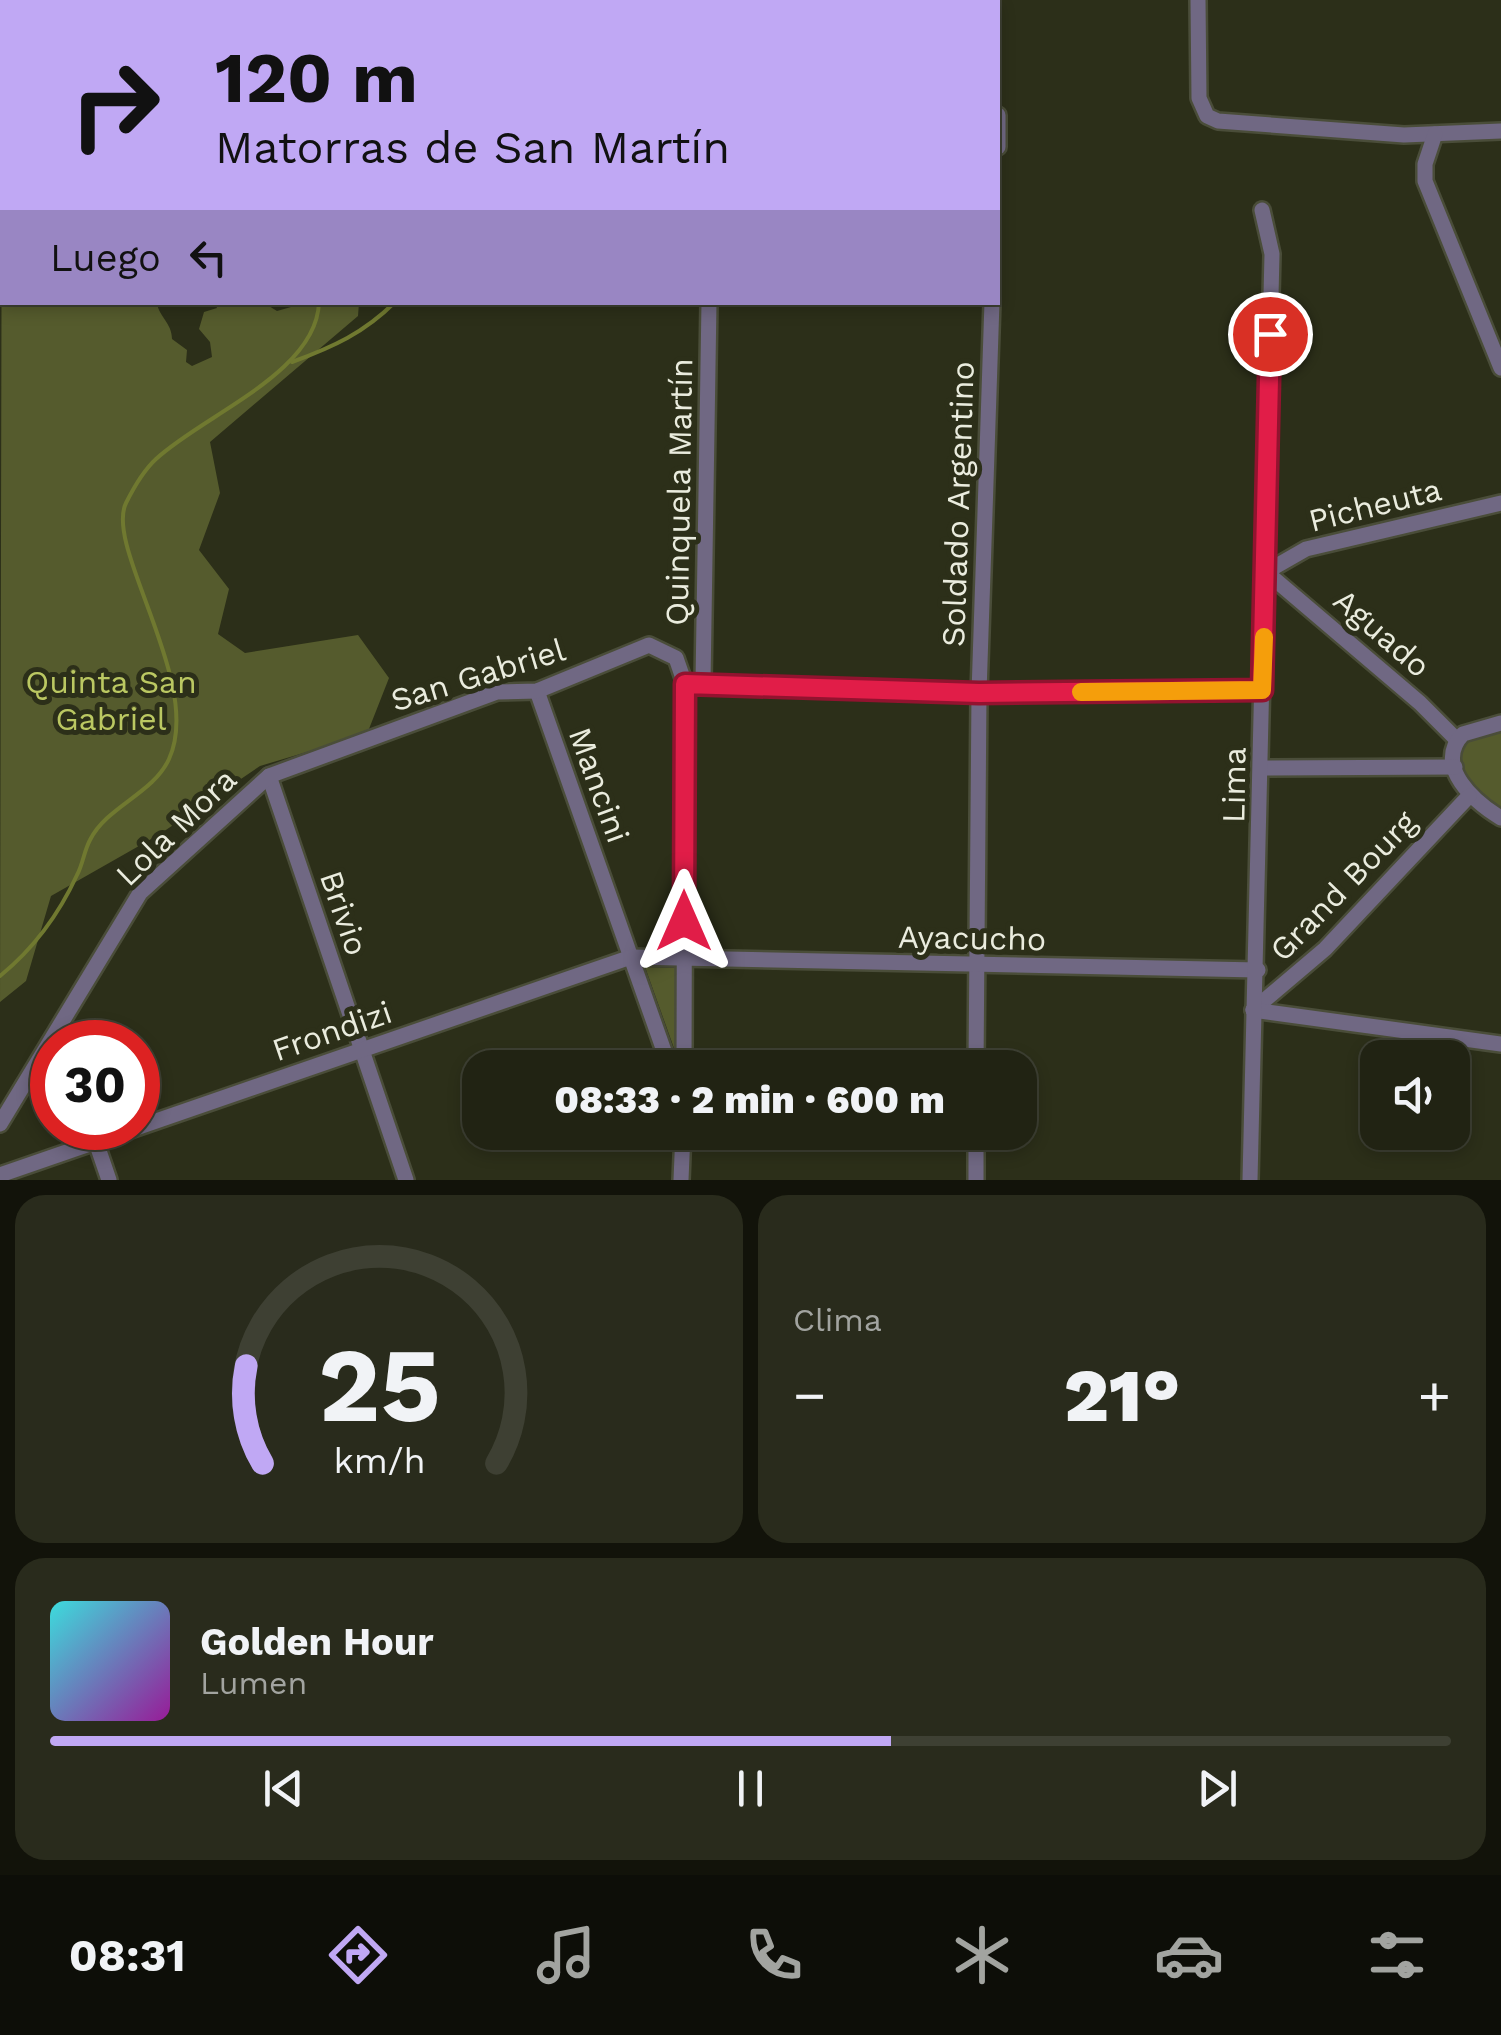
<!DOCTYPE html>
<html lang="es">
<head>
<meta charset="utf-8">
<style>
	:root { --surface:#212313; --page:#292b1c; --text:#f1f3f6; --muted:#a2a4a0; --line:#3e4033; --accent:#c0a8f4 }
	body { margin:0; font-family:"Work Sans",sans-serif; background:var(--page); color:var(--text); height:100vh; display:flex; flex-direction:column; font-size:38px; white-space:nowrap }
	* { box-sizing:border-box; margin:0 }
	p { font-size:32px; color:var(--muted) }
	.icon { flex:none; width:55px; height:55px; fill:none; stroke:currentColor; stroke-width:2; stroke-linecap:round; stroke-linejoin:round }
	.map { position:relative; height:1180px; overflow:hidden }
	.panel { display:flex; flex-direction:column; gap:15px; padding:15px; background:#12130a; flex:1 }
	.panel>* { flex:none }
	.banner { position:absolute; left:0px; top:0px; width:1000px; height:305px; box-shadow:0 5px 15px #0003,0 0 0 2px var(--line); background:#c0a8f4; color:#111; overflow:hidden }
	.fabs { position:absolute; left:1360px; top:1040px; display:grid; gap:20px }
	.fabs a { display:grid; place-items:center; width:110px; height:110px; border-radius:20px; background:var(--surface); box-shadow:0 5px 15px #0003,0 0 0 2px var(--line); font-size:50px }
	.speed { position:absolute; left:30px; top:1020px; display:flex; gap:20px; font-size:50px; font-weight:700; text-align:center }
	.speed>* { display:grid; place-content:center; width:130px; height:130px; border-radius:50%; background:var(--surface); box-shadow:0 5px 15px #0003,0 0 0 2px var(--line); line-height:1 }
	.speed .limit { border:15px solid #d22; background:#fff; color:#111 }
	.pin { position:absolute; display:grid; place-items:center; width:85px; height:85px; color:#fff; margin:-42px; border:5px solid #fff; border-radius:50%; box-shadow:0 2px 10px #0007 }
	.me { position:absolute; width:110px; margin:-55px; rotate:0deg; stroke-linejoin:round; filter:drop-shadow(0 0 8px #0008) }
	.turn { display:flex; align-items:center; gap:35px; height:210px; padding:0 50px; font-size:45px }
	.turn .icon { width:130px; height:130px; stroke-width:2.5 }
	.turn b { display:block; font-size:70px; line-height:85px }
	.then { display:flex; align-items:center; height:95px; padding:0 50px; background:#0003; gap:20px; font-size:38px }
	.big { font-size:75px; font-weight:800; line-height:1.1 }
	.panel .card { flex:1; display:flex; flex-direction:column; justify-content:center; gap:15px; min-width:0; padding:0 35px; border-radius:30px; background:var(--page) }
	.panel .dial { align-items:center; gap:0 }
	.dial svg { height:260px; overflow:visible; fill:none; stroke:var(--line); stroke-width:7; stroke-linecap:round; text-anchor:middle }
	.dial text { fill:var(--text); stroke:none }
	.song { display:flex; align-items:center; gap:30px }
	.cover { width:120px; height:120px; border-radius:15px; background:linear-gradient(135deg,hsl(180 70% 55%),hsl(300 70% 35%)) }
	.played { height:10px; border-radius:5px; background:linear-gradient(90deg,var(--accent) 60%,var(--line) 60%) }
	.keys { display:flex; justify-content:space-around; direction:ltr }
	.heat { display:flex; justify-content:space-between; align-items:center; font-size:55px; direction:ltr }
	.panel .tiles { flex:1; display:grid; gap:15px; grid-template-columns:1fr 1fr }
	.card:last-child { grid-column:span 2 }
	.trip { position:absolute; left:462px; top:1050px; width:575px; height:100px; border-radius:30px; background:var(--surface); box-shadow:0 5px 15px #0003,0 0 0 2px var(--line); font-weight:800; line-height:100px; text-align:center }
	.dock { display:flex; height:160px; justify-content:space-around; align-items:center; background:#0d0e08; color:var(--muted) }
	.dock .icon { width:70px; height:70px }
	.dock .on { color:var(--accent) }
	.dock b { font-size:45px; color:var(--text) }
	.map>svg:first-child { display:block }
	.green { fill:#555b2d }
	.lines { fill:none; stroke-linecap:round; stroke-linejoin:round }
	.stream { stroke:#707930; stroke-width:4 }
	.minor-casing { stroke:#4a4d39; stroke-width:20 }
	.minor { stroke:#706883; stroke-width:15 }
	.route-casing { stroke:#92132f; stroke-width:25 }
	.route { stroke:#e11d48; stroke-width:18 }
	.slow { stroke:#f59e0b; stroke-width:18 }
	.labels { text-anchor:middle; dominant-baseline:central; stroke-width:10; stroke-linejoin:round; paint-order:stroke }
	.street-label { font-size:32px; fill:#eaecde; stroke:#2c2f19 }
	.park-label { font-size:32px; fill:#bbc862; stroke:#2c2f19 }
</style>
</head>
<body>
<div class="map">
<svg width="1501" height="1180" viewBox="0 0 1501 1180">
	<rect width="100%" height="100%" fill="#2c2f19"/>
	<g class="green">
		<path d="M2,67V302L157,303C159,317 172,323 172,339L187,350L186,362L192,366L212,357L210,342L199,329L204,312L217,308L215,303H264L277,311L305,303H359L358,316L210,442L220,493L199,550L229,589L218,634L245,653L358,635L389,678L367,734L260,766L160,834L51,896L26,981L0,1002Z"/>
		<path d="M1501,730V814C1476,797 1461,780 1459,749L1470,736Z"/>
		<polygon points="645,967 677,968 675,1051"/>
	</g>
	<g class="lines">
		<g class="stream">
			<path d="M292,362C333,347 364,333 395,302"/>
			<path d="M0,976C32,950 59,914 77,875C83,864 84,851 90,840C107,806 153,794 169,759C204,683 104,548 126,503C133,489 144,470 156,459C203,415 317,373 319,302"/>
		</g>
		<g class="minor-casing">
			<g id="minor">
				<polyline points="1198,0 1199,98 1207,116 1218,121 1404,135 1501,131"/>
				<polyline points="714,2 714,0"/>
				<polyline points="998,115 998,147"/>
				<polyline points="1435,134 1425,164 1425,181 1501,368"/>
				<polyline points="1266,572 1420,703 1457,740"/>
				<polyline points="1266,572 1306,549 1501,503"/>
				<polyline points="703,683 709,302"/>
				<polyline points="685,684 979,693 1262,690"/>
				<polyline points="537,691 670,1068"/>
				<path d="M1501,723L1463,734C1432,766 1476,803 1501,818"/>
				<polyline points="1263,768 1455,767"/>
				<polyline points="269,776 406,1180"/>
				<polyline points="1253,1010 1325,949 1469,796"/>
				<polyline points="1253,1010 1501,1044"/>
				<polyline points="976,1068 979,693 992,302"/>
				<polyline points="0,1124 140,893 269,776 497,692 537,691 649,645 676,658 685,684 684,1068"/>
				<polyline points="96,1142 109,1180"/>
				<polyline points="0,1175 631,957 1258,970"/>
				<polyline points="681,1180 683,1132"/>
				<polyline points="976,1180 976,1132"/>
				<polyline points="1250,1180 1272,254 1262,210"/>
			</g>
		</g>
		<use href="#minor" class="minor"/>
	</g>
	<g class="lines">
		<g class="route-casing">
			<polyline id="route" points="684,921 685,684 979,693 1262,690 1270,334"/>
		</g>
		<use href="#route" class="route"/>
		<polyline class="slow" points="1081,692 1262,690 1264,637"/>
	</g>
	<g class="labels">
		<g class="street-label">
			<text transform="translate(679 492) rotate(-89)">Quinquela Martín</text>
			<text transform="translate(958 504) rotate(-88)">Soldado Argentino</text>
			<text transform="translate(1375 505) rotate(-14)">Picheuta</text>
			<text transform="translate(1382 633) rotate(41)">Aguado</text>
			<text transform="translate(478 675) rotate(-17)">San Gabriel</text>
			<text transform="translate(599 785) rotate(70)">Mancini</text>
			<text transform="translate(1234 785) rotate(-89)">Lima</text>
			<text transform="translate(176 827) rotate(-44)">Lola Mora</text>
			<text transform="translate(1343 886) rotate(-46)">Grand Bourg</text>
			<text transform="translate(344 913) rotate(71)">Brivio</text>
			<text transform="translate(972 938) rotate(1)">Ayacucho</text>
			<text transform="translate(332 1031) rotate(-19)">Frondizi</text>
		</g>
		<g class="park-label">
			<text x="111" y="682">Quinta San<tspan x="111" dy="37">Gabriel</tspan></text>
		</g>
	</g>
</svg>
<div class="fabs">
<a><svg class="icon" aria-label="sound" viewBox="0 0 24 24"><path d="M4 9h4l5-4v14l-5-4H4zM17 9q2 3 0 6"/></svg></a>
</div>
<div class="speed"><div class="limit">30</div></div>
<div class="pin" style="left:1270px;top:334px;background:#d93025"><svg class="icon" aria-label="arrive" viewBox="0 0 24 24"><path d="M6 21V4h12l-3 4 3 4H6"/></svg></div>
<svg class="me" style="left:684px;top:921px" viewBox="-20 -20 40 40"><path d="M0-17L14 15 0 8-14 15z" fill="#e11d48" stroke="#fff" stroke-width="4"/></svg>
<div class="trip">08:33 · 2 min · 600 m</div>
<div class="banner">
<div class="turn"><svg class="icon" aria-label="right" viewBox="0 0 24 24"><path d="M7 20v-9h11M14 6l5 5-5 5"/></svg><div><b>120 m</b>Matorras de San Martín</div></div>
<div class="then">Luego<svg class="icon" aria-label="left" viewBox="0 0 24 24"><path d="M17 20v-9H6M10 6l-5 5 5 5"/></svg></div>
</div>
</div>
<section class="panel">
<div class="tiles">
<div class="card dial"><svg viewBox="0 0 100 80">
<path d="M14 69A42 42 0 1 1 86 69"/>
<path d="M14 69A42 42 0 0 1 9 39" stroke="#c0a8f4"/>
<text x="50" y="56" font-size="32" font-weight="700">25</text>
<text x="50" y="72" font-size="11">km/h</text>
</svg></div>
<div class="card"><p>Clima</p>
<div class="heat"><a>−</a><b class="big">21°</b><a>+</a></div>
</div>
<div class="card">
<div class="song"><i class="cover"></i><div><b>Golden Hour</b><p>Lumen</p></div></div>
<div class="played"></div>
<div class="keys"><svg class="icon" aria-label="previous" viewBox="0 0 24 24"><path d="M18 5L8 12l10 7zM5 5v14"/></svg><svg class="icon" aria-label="pause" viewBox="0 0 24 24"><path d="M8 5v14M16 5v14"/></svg><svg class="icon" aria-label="next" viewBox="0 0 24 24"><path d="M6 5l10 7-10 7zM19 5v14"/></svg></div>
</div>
</div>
</section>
<nav class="dock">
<b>08:31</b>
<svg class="icon on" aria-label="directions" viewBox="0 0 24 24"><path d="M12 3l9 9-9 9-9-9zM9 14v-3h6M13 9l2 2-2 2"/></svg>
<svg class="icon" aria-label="music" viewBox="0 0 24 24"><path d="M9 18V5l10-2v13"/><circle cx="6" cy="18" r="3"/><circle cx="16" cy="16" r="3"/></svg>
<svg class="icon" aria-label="phone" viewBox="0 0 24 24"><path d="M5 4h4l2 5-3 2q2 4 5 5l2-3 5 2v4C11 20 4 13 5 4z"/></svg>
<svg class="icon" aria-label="climate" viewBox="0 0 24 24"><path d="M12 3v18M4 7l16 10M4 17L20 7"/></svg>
<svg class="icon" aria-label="car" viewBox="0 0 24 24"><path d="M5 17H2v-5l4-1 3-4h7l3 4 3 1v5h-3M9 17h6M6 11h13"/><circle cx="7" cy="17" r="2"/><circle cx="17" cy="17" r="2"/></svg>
<svg class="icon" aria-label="filters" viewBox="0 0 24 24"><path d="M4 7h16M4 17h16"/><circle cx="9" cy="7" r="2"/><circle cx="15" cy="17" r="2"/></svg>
</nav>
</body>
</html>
